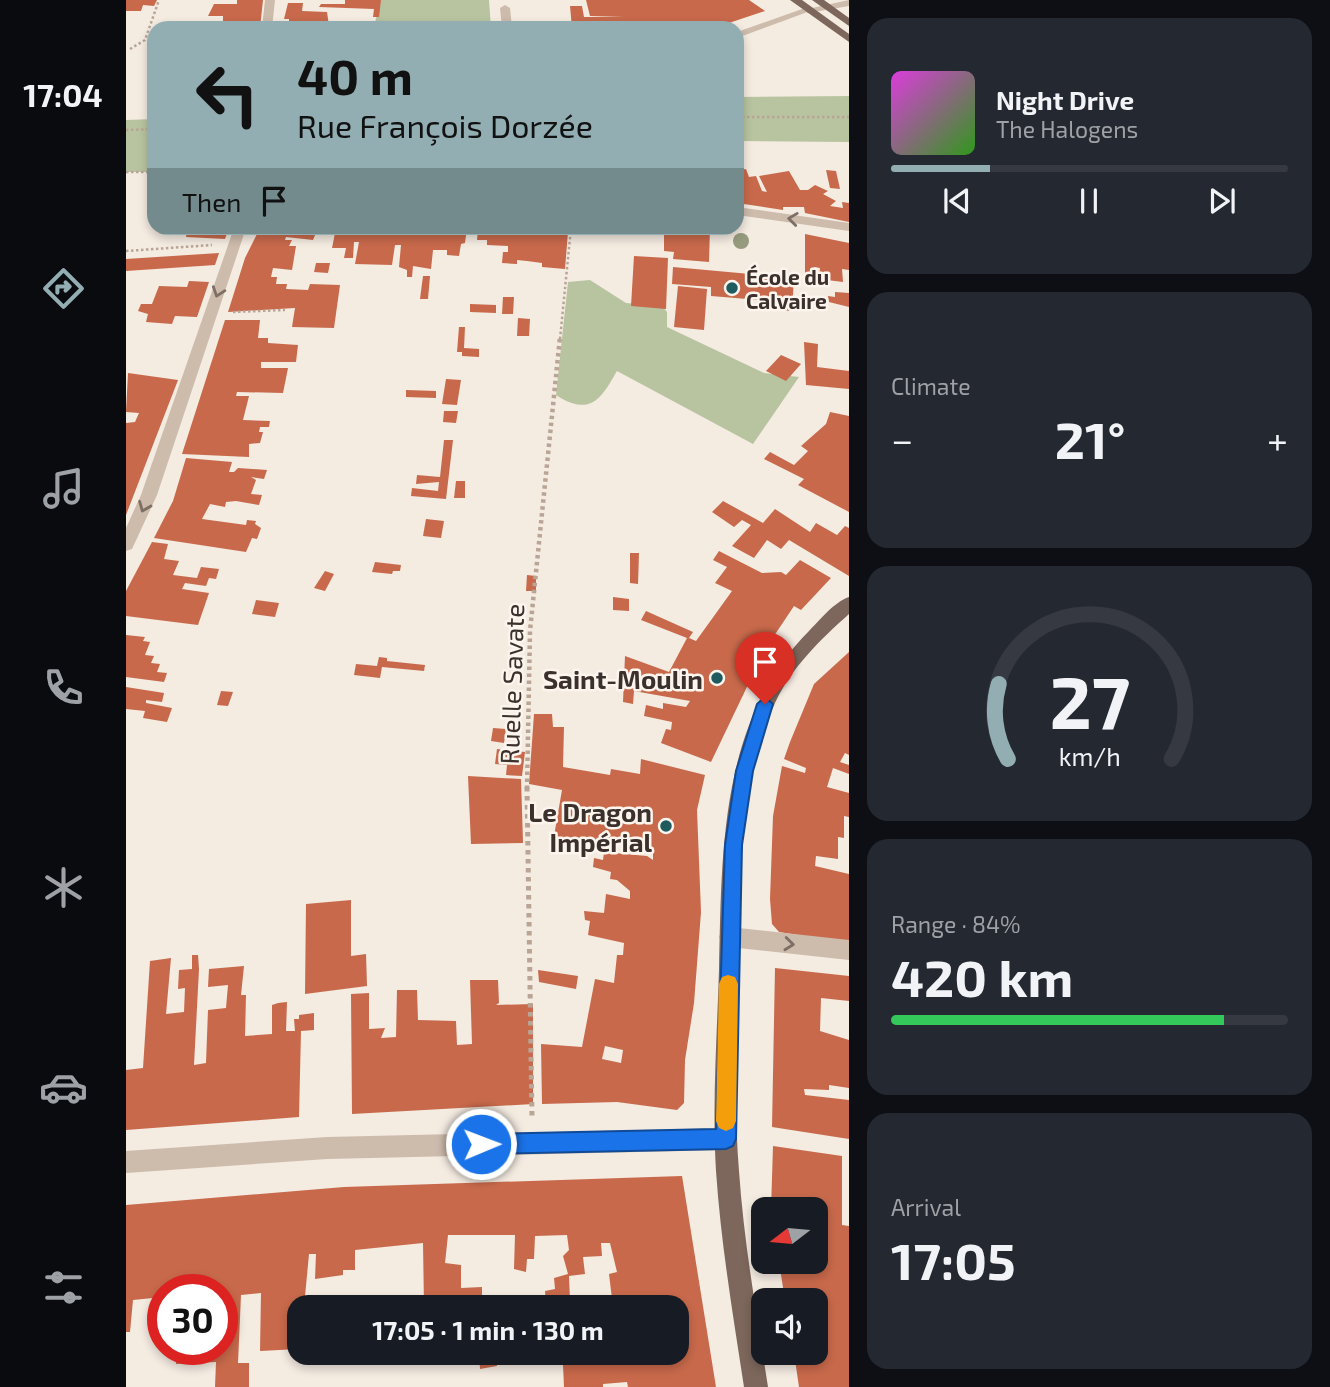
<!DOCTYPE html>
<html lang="en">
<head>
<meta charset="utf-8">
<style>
	:root { --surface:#171b24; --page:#242831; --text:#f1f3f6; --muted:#9ea1a6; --line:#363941; --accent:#92aeb2 }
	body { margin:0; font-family:"Exo 2",sans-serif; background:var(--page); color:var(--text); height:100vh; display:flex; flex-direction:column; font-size:26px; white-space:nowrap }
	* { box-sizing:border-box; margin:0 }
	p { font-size:23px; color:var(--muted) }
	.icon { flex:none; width:38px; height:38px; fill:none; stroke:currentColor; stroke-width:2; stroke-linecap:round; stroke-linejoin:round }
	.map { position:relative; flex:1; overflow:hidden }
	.drawer { display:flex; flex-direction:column; gap:18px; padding:18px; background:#0d0f14; width:481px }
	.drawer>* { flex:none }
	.top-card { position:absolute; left:21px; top:21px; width:597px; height:214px; border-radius:21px; box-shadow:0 4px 10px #0003; background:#92aeb2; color:#111; overflow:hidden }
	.needle { width:46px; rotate:254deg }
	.tools { position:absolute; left:625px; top:1197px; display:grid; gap:14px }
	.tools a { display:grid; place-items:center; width:77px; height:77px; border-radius:14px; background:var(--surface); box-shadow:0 4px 10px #0003; font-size:35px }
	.speed { position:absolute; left:21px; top:1274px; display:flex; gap:14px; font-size:35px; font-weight:700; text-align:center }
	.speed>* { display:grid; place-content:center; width:91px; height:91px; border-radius:50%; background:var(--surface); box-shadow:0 4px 10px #0003; line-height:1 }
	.speed .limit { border:10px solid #d22; background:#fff; color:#111 }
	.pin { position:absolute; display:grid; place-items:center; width:60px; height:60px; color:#fff; margin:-72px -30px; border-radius:50% 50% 50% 0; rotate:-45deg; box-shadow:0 0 7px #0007 }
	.pin .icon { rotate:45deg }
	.me { position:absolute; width:77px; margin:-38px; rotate:89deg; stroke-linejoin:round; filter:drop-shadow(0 0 5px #0008) }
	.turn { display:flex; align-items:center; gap:24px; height:147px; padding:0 35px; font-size:32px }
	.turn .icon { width:91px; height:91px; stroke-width:2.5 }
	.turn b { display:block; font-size:49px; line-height:60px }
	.then { display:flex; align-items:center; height:66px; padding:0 35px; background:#0003; gap:14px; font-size:26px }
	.big { font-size:52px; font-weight:700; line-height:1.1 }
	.drawer .widget { flex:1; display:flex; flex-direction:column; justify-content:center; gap:10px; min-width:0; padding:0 24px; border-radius:21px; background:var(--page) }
	.drawer .dial { align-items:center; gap:0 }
	.dial svg { height:182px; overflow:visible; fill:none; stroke:var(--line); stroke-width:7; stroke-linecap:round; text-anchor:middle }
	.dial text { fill:var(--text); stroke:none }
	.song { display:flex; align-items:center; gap:21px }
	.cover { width:84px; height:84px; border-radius:10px; background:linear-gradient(135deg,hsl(300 70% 55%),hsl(110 70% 35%)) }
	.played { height:7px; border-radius:4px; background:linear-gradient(90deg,var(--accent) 25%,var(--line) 25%) }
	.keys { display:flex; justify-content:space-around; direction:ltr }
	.heat { display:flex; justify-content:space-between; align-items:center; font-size:38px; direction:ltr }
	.charge { height:10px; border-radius:5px; background:linear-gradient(90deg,#34c759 84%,var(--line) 0) }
	.trip { position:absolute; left:161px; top:1295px; width:402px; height:70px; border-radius:21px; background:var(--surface); box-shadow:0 4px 10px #0003; font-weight:700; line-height:70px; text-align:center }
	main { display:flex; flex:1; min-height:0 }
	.tab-bar { display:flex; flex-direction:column; width:126px; justify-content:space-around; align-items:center; background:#090b0e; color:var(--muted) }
	.tab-bar .icon { width:49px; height:49px }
	.tab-bar .active { color:var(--accent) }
	.tab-bar b { font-size:32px; color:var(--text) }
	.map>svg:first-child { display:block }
	.green { fill:#b8c4a0 }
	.building { fill:#c8694b; fill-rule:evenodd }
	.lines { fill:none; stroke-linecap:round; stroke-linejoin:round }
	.path-far2 { stroke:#b9a596; stroke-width:2.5; stroke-dasharray:2.5 2.5; stroke-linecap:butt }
	.path-far1 { stroke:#b9a596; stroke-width:4.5; stroke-dasharray:3.5 3.5; stroke-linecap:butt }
	.path { stroke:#b9a596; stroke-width:5; stroke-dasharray:4.5 4.5; stroke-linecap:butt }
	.service { fill:#cdbbac; fill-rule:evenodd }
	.minor { fill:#cdbbac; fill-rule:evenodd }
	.tertiary { fill:#cdbbac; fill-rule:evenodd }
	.primary { fill:#7d675c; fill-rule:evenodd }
	.tree { fill:#969b7f }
	.oneway { stroke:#7d6f65 }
	.route { fill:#1a73e8; stroke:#114b97; stroke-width:2 }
	.slow { fill:#f59e0b }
	.poi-dot { fill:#1f5a5e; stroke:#fbf5ee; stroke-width:2.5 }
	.labels { text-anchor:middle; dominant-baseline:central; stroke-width:5; stroke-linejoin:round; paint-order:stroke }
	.far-poi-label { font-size:21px; font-weight:bold; fill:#3b302b; stroke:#fbf5ee; text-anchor:start }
	.poi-label { font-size:26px; font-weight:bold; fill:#3b302b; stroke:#fbf5ee; text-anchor:end }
	.street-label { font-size:26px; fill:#3b302b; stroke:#fbf5ee }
</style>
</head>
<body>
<main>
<nav class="tab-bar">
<b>17:04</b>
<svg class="icon active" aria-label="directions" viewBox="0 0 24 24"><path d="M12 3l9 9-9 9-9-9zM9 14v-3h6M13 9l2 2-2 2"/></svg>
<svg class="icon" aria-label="music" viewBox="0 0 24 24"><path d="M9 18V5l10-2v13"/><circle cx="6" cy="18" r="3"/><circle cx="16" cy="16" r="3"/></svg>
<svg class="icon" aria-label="phone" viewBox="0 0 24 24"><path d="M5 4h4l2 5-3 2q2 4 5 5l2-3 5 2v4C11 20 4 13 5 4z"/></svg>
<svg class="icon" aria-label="climate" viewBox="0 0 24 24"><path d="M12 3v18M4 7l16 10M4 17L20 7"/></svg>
<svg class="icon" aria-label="car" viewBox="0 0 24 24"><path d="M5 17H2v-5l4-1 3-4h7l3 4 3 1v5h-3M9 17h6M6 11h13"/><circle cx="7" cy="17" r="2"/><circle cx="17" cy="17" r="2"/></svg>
<svg class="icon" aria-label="filters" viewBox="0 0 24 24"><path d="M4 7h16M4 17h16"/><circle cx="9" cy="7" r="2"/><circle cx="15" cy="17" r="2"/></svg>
</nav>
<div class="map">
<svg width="723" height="1387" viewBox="0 0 723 1387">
	<rect width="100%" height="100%" fill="#f4ebe1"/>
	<g class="green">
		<polygon points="254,0 363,0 365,28 248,28"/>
		<polygon points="723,96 723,142 616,141 611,137 611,97"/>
		<polygon points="28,119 28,172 0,172 0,120"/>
		<path d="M464,280L500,303L536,306L541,312V327L638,373L673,377L627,444L491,371C476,397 465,418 430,395L442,282Z"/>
	</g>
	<g class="building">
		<polygon points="0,0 31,0 28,6 17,5 15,11 0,11"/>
		<polygon points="111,0 137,0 134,28 80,28 81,24 97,23 97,16 82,16 88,4 111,4"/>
		<polygon points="219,0 255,0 253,17 247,17 248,9 193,7 195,4 219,4"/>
		<polygon points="460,0 623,0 639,11 588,28 446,28 444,6 456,6 458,17 498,17 464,16"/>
		<polygon points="162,3 177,3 176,11 201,12 203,26 163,28 163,19 158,19"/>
		<polygon points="611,165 614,170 620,169 623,177 630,176 636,191 641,192 633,176 663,171 674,190 682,190 689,185 702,191 697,194 710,201 704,206 717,208 716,202 723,203 723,222 679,213 678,207 657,207 657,210 611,203"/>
		<polygon points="700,170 710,171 714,189 704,188"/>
		<polygon points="74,228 103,228 99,239 60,237 61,231 73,232"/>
		<polygon points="134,228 192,228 187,240 160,237 159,240 166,240 163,246 170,246 166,270 147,268 145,277 151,277 150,284 161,284 160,289 182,290 184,284 214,285 208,328 166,327 169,308 102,312 119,258"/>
		<polygon points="210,228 341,228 339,243 335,244 333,256 321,255 321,250 307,250 305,269 287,266 286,277 281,277 281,270 273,267 275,245 269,245 266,265 229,264 233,242 228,242 227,258 218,258 220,248 206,248"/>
		<polygon points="352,228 442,232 439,269 416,267 416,263 401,261 391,260 391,264 376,263 377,252 382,252 382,246 361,245 361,240 351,240"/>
		<polygon points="502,228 584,228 583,262 547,259 548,252 538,251 538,234"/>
		<polygon points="679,234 723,243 723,270 716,269 717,282 693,279 694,268 688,267 688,276 679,275"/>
		<polygon points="93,253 89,265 0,271 0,259"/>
		<polygon points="508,256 542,258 540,309 505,306"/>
		<polygon points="190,263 204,263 202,273 188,272"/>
		<polygon points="547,267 668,278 666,311 633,308 633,300 585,296 585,287 546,284"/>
		<polygon points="297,276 304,276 302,299 294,299"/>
		<polygon points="63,281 83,282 71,317 49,316 46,324 20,322 22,314 12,311 15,304 26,304 33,286 61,287"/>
		<polygon points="552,286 581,289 578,330 548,327"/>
		<polygon points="709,292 723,293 723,307 703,302 702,296 709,297"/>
		<polygon points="377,297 388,297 387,314 376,314"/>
		<polygon points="344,304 370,305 370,313 344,312"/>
		<polygon points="392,318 404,319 403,336 391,336"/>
		<polygon points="99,320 134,320 132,338 142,338 142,343 172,345 170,362 135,362 135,368 162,368 157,393 111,392 110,396 123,396 117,420 144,421 143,427 134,427 133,432 137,432 134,443 123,444 123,457 56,454"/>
		<polygon points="333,327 339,327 338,348 353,349 353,357 336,356 336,352 331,352"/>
		<polygon points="678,342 692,344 691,367 723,371 723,389 680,385"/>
		<polygon points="655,355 675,364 660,381 640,371"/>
		<polygon points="2,373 52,380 0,515 0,423 9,422 13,413 0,412"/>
		<polygon points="320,379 335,380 331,405 316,404"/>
		<polygon points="280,390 310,391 310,398 280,397"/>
		<polygon points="318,411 332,411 330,423 317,422"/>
		<polygon points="704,412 723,416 723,512 672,485 678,479 638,459 644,452 668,465 682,451 675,446 700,424"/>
		<polygon points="318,440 327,440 320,499 285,496 286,488 312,491 313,482 290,484 291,475 314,477"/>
		<polygon points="60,458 106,462 103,472 108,472 112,468 141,470 138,479 125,477 130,480 125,494 136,495 133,505 110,501 100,502 99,507 84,504 76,519 120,525 121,520 130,521 129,524 135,528 131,539 126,538 120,552 28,538 47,501"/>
		<polygon points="330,481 339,481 339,498 328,498"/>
		<polygon points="597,501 637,523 649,509 684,532 690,523 711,535 719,526 723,528 723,576 663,540 655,549 641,540 628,558 606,546 625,525 616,520 608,527 586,512"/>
		<polygon points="300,519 318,521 315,538 297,536"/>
		<polygon points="26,542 42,544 38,559 53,561 47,575 71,578 75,567 93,569 90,579 83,578 80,586 59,583 56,589 83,593 72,625 0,616 0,591"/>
		<polygon points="593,551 636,573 655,572 660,575 674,560 705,578 675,610 668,606 658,621 627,667 630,668 585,762 535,743 540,729 545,730 546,722 518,716 520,705 537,709 537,703 560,707 564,701 508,691 507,704 497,702 499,656 543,672 561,638 515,620 520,611 567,632 563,638 570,641 606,591 589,583 601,567 587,560"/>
		<polygon points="504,553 513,553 512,584 504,583"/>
		<polygon points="249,562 275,565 274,571 267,571 266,574 246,572"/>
		<polygon points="199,571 208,574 199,591 188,588"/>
		<polygon points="401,575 410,576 410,591 400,591"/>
		<polygon points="487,597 503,599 503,611 487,610"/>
		<polygon points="130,600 153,603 149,617 126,614"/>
		<polygon points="0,635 19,637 17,641 24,642 19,655 28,656 25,663 34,664 31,672 41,673 38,682 0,677"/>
		<polygon points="723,652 723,755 719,753 714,762 723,765 723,774 707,768 701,787 723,793 723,817 718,816 718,838 712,837 712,859 690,856 689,866 723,874 723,943 653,932 646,924 644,899 647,816 656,766 679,773 680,768 658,759 664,742 688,684"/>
		<polygon points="253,657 261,658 261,661 299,665 298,671 256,667 254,678 228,675 230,664 251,666"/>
		<polygon points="0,687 38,693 36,702 20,700 20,703 46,708 41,722 17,718 19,711 0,709"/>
		<polygon points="95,691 107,692 102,706 91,705"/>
		<path d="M408,714H426L427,727H438L437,767L484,775L485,769L514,774L515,759L579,775L571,810L575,912L568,1003L559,1060L558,1103L551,1110L491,1102L416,1104L415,1044L456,1047L469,979L488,983L491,955H497L498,943L462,935L464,921L459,920L458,911L478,913L480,894L504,899V891L491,880L484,879L485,872L467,867L468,858L477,860L478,852L521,856L527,860V853L489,842L484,848L428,836L436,790L403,784ZM479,1046L497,1050L495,1063L476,1059Z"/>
		<polygon points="367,728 380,729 378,743 365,741"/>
		<polygon points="371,749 399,752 396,776 380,775 381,765 369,764"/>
		<polygon points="342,776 395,779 397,843 345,844"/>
		<polygon points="225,900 225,956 240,954 241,986 179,994 180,904"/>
		<polygon points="66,955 72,955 73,969 68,1065 80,1063 82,1010 100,1008 102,985 82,987 83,969 118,966 115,995 120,995 119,1036 146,1034 146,1005 152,1003 161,1002 160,1031 169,1031 168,1019 173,1019 173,1015 188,1013 188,1030 175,1031 173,1117 0,1130 0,1070 17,1068 24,961 45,958 40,1014 58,1012 59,988 52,989 53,970 66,969"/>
		<polygon points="649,968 723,976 723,1001 695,998 694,1031 723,1040 723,1088 703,1085 703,1090 678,1089 679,1095 723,1100 723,1139 646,1127"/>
		<polygon points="412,970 452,976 450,989 413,982"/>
		<polygon points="344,980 372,980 373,1003 370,1005 407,1004 407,1104 226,1114 225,994 243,993 243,1029 259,1028 255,1038 270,1037 271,990 291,990 292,1020 330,1021 331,1045 346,1044"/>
		<polygon points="647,1146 716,1156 716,1225 723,1226 723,1387 673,1387 668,1353 690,1353 690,1300 659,1300 653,1262 690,1262 690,1209 645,1209"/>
		<polygon points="556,1176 590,1387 502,1387 501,1382 477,1384 477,1387 438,1387 437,1365 486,1359 486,1353 551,1353 551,1307 487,1307 483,1274 491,1272 484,1243 475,1243 476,1256 457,1257 459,1274 443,1276 444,1301 431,1302 431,1307 420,1307 419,1291 429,1289 428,1278 442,1274 437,1256 443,1250 441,1235 409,1236 408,1259 401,1259 400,1272 388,1269 389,1235 322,1235 319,1263 335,1265 335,1288 356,1287 356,1306 349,1307 298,1307 297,1243 229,1250 229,1270 217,1270 217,1275 189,1279 190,1254 183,1254 178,1307 173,1307 173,1349 134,1351 135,1293 115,1295 112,1363 123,1363 123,1387 89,1387 90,1362 50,1364 50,1349 96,1349 96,1290 37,1290 37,1297 7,1300 4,1332 0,1332 0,1205 218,1187"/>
		<polygon points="353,1353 370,1353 371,1366 354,1369"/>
	</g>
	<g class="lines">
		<g class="path-far2">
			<polyline points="4,49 19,40 33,0"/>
			<polyline points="611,117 723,117"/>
			<polyline points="0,130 28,129"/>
			<polyline points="0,172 28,172"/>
			<polyline points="0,251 86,245"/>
			<polyline points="107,312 159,310"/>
			<polyline points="434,339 445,228"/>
		</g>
		<polyline class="path-far1" points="401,789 404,631 434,337"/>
		<polyline class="path" points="401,787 406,1118"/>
		<g class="service">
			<polygon points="379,5 384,8 386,28 376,28 374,8"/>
			<polygon points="679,8 687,10 611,38 611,32"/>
		</g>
		<g class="minor">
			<polygon points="139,0 149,0 146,28 136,28"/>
			<polygon points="611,207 723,223 723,231 611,215"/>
			<polygon points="108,228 120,228 31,495 6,549 0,551 0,528 15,495"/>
			<polygon points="603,927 723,940 723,960 603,947 596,944 593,937 596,930"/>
			<polygon points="600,1128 608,1131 611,1139 608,1147 600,1150 201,1159 0,1173 0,1151 201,1137"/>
		</g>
		<polygon class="tertiary" points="723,0 723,6 682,13 677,10"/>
		<g class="primary">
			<polygon points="664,0 676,0 723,34 723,42"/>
			<polygon points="686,0 698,0 723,18 723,26"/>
			<path d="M723,597V614C694,640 665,668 649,703C613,782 615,870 613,954C612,1026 607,1099 613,1171C618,1244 631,1315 642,1387H618C607,1315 595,1244 590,1171C586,1104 591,1037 593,970C596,852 593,721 683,631C694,620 708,602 723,597Z"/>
		</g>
	</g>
	<circle class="tree" cx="615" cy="241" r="8"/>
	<defs><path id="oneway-chevron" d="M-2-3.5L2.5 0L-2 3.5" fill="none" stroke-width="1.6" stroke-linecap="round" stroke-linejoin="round" transform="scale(1.75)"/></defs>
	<g class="oneway">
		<use href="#oneway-chevron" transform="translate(667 219) rotate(-173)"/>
		<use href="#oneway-chevron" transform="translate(92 292) rotate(109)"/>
		<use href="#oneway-chevron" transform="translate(18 507) rotate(112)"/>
		<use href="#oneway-chevron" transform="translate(663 944) rotate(6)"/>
	</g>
	<polygon class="route" points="639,697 647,704 627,771 616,845 610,1139 607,1146 600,1149 355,1154 348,1151 345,1144 348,1137 355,1134 590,1129 599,845 610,771 631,704"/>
	<polygon class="slow" points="602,975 609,977 612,984 610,1121 607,1128 600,1131 593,1128 590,1121 593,984 596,977"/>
	<g class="poi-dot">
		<circle cx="606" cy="288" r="7"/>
		<circle cx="591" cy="678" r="7"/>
		<circle cx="540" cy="826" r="7"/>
	</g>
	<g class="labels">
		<g class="far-poi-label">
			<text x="620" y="276">École du<tspan x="620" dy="24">Calvaire</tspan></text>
		</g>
		<g class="poi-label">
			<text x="577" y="678">Saint-Moulin</text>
			<text x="526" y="811">Le Dragon<tspan x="526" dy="30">Impérial</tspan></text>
		</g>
		<g class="street-label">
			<text transform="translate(385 684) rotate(-88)">Ruelle Savate</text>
		</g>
	</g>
</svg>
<div class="tools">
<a><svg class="needle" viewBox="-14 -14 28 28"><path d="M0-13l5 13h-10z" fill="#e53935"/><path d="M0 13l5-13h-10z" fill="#9ea1a6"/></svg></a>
<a><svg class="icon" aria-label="sound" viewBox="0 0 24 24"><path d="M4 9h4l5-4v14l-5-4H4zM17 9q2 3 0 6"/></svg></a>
</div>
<div class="speed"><div class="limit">30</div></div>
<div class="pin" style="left:639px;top:704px;background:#d93025"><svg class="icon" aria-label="arrive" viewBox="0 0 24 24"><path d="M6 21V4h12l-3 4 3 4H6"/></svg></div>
<svg class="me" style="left:355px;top:1144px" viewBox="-20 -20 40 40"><circle r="17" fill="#1a73e8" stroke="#fff" stroke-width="3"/><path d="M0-11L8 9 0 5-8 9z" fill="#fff"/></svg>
<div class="trip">17:05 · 1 min · 130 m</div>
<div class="top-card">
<div class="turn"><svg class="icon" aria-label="left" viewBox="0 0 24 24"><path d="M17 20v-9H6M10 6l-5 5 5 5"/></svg><div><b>40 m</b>Rue François Dorzée</div></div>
<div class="then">Then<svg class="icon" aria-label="arrive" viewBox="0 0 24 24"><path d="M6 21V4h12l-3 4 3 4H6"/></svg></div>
</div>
</div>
<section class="drawer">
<div class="widget">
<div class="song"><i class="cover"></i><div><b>Night Drive</b><p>The Halogens</p></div></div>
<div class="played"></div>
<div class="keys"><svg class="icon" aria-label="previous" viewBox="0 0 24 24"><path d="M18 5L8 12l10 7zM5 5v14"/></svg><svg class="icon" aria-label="pause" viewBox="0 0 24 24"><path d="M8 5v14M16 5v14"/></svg><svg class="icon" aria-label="next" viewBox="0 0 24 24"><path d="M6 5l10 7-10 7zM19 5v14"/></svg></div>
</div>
<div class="widget"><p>Climate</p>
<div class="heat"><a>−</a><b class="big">21°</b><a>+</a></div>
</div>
<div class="widget dial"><svg viewBox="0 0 100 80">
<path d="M14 69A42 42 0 1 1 86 69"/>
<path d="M14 69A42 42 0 0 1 10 36" stroke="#92aeb2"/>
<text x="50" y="56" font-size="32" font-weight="700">27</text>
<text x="50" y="72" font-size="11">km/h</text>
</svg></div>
<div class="widget"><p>Range · 84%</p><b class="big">420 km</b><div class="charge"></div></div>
<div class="widget"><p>Arrival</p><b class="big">17:05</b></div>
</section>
</main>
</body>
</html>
